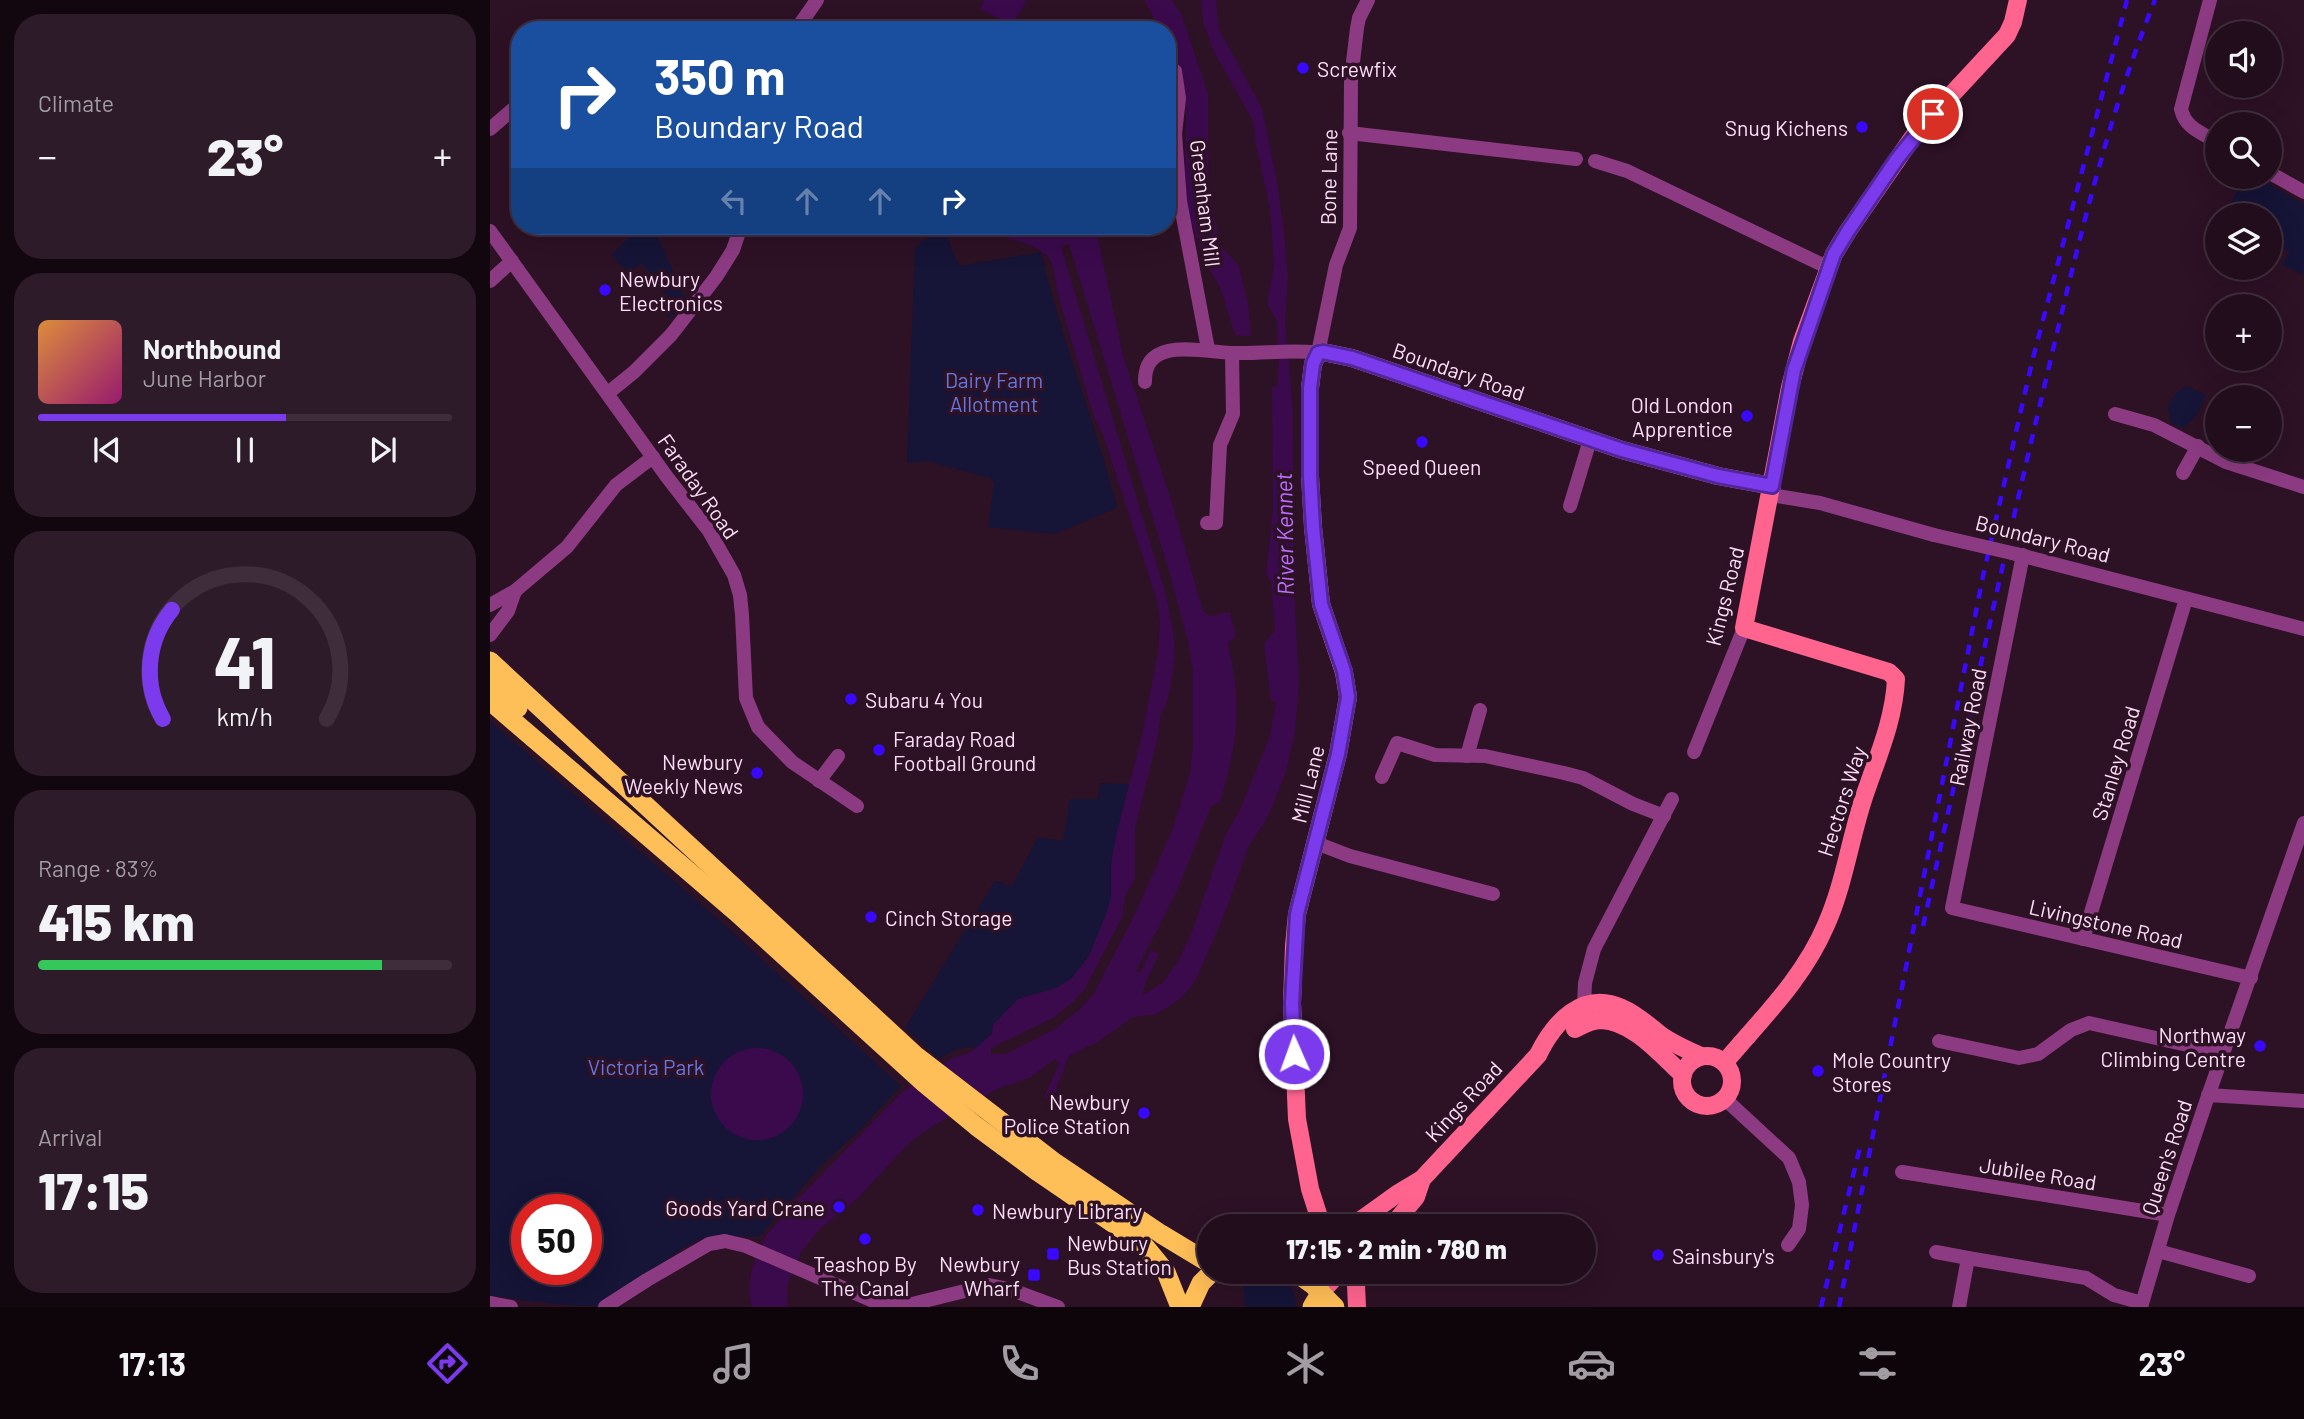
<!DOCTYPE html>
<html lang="en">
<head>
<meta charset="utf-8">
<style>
	:root { --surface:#220d1c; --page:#2e1b29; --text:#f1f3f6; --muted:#a29ca3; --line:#3f2d3b; --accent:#7c3aed }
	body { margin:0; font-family:Barlow,sans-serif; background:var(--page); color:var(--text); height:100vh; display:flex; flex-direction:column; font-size:26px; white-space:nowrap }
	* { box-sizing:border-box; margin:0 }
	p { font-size:23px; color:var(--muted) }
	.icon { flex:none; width:38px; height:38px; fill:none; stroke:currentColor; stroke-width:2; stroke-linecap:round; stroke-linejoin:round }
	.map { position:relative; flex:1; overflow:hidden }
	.panel { display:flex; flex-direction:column; gap:14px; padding:14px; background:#13070f; width:490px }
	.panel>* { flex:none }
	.banner { position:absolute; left:21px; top:21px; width:665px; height:214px; border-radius:28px; box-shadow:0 7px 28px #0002,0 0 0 2px var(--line); background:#1a4fa0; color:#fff; overflow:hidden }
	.fabs { position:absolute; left:1715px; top:21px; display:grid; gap:14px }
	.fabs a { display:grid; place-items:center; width:77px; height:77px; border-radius:50%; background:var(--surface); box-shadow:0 7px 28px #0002,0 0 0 2px var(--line); font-size:35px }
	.speed { position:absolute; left:21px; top:1194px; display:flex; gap:14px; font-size:35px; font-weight:700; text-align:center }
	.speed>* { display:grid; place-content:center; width:91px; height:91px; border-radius:50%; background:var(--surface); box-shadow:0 7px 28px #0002,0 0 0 2px var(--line); line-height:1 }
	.speed .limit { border:10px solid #d22; background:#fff; color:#111 }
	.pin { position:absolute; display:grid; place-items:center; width:60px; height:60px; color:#fff; margin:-30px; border:4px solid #fff; border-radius:50%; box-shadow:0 2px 7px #0007 }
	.me { position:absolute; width:77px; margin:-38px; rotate:358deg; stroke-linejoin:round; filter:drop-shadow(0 0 5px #0008) }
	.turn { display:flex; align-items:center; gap:24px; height:147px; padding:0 28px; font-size:32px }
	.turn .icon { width:91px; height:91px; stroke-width:2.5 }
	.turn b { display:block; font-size:49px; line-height:60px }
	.lanes { display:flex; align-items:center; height:66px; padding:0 28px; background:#0003; justify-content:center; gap:35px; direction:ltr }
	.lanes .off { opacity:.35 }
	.big { font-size:52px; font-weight:800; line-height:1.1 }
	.panel .tile { flex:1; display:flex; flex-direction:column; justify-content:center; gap:10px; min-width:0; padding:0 24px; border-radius:28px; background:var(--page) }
	.panel .dial { align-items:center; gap:0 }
	.dial svg { height:182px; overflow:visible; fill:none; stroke:var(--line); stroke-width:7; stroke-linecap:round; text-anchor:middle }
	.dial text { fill:var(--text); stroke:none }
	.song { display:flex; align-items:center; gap:21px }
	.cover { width:84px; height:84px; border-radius:10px; background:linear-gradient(135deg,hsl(30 70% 55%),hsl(320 70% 35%)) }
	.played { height:7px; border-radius:4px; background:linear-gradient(90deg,var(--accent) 60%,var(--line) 60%) }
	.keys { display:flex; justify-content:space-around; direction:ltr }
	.heat { display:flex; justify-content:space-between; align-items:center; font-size:38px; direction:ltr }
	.charge { height:10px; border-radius:5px; background:linear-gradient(90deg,#34c759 83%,var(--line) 0) }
	.trip { position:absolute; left:707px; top:1214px; width:399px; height:70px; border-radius:35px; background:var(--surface); box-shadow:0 7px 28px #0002,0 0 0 2px var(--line); font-weight:800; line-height:70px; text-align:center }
	.dock { display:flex; height:112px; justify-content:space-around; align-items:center; background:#0e050b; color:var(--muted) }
	.dock .icon { width:49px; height:49px }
	.dock .on { color:var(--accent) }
	.dock b { font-size:32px; color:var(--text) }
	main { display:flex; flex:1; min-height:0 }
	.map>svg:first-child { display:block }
	.green { fill:#161437; fill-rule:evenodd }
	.water { fill:#3b0a4d; fill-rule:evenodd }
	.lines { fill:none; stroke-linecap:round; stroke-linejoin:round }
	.minor { stroke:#8c3b82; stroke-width:14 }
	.major { stroke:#ff648f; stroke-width:18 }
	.highway { stroke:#ffbf58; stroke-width:19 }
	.rail { stroke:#3909ff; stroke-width:4.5; stroke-dasharray:10 9; stroke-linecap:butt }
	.minor-bridge { stroke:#8c3b82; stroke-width:14 }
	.route-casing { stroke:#51269a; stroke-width:18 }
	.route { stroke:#7c3aed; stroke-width:12 }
	.poi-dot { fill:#3909ff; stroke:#2d1125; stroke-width:2.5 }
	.labels { text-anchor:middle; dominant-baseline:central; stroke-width:7; stroke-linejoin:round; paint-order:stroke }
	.poi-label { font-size:21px; fill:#ffddf8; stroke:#2d1125; text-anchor:start }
	.street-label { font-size:21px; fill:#ffddf8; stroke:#2d1125 }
	.park-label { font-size:21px; fill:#6478e3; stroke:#2d1125 }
	.water-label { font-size:23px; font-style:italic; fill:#bd6bff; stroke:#2d1125 }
</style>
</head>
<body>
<main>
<section class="panel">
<div class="tile"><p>Climate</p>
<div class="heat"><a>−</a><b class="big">23°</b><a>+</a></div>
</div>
<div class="tile">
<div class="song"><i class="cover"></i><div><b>Northbound</b><p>June Harbor</p></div></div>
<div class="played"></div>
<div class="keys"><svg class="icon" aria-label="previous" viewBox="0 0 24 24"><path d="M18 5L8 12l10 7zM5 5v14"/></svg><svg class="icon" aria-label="pause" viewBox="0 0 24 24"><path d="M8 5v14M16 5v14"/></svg><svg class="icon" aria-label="next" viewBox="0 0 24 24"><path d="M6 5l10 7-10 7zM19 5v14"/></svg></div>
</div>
<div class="tile dial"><svg viewBox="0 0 100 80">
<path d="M14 69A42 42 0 1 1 86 69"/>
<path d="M14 69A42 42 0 0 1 18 21" stroke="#7c3aed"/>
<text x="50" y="56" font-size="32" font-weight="700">41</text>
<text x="50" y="72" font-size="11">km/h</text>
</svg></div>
<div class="tile"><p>Range · 83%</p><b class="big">415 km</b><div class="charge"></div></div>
<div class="tile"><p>Arrival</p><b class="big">17:15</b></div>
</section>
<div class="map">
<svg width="1814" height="1307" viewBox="0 0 1814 1307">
	<rect width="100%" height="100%" fill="#2d1125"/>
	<g class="green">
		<polygon points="1756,177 1767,177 1814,204 1814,275 1792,265 1800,252 1780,242 1780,215 1733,215"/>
		<polygon points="147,226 163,226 195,299 180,319 168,306 178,297 170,288 172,286 151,263 139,274 121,255 143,234 141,231"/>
		<path d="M455,232L469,266L551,252C571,339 605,421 627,508L564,534L498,527L504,483L500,478L437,461L417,463L425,249L432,241Z"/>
		<path d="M1697,386L1715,395C1711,411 1705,419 1692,429L1681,423L1678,406L1687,392Z"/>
		<path d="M0,721L228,919L411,1086L370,1130L332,1165L269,1237C254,1237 237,1234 221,1237C183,1244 144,1293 106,1306C83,1307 25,1300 0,1295ZM37,1209H96V1269H37Z"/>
		<path d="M610,783L639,784L621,864V897L616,914L599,956L581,979L566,988L528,999L503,1025L502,1033L486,1048C474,1045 459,1052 449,1059L415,1028L505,881L522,886L548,837L573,841L580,799H608Z"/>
		<path d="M756,1272C781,1272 806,1276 806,1307H755L752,1276H756Z"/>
	</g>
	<g class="water">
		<polygon points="494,0 537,0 519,30 506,30 509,18 490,9"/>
		<polygon points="655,0 682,0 692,16 718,94 719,192 730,245 749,266 758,304 761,336 745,335 730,287 714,260 700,217 696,197 695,172 696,116 694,86 686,59 677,43 677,30 670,30"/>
		<path d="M711,0H726L729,29L772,108L787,181L794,231L798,279L795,322L803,410L804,589L809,685L805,732L796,772L785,800L775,822L759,845L735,912L705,982L690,999L667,1014L643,1017L608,1042L579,1056L566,1088L569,1100L554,1097L569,1064L565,1059L541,1077L505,1090L438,1129L418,1144L368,1198L330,1229L311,1252L297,1286L298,1307H262L259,1294L261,1273L265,1261L275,1237L304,1203L411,1093L462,1058L481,1052L502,1034L503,1025L528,999L566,988L581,979L599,956L616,914L621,897V864L626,836L652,734L668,653L670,621L667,601L613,435L603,414L568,295L563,267L558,256L548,249L532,242L475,226H605L633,355L680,496L713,611L720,616L740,612L746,637L738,642C741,660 745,678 746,695C749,732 740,768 730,802L721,806L686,893L646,971L650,973L661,950L669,954L656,982L652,996L673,982L687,963L701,934L735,836L749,812L779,739L786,702L781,700L774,644L785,630L781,582L776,573L783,509L782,387L787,386L789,362L787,322L778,305V296L784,266L780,209L766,144L763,121L724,52L713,22ZM579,244L681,578L698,642L703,671V744L700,773L681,833L644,916L604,993L590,1009L565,1029L516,1054H501V1048L565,1017L584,1001L595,989L632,917L635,896L645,878V829L668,736L671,713L675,708L680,689L685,657L683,631L676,595L571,247Z"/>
		<circle cx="267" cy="1094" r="46"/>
	</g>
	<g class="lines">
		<g class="minor">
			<path d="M1720,0L1691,109C1695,128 1712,133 1727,142"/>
			<polyline points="306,30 327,0"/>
			<polyline points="677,65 685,71 689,98 685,134 690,201 718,349"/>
			<polyline points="0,129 30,103"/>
			<polyline points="859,133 1086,159"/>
			<polyline points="1105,161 1137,171 1339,268"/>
			<polyline points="1780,173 1814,192"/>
			<polyline points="0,231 177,477 219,531 244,575 250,595 252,615 256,698 268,727 302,762 367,806"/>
			<polyline points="0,281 22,261"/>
			<path d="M655,382C654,334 716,353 745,353C773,354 800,349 828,353L846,265L860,228L861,79L867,28L869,18L878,0"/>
			<polyline points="118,393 144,372 181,335 226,277 243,250 251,226"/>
			<polyline points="1625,414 1664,425 1736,462 1814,487"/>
			<polyline points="1693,473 1708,446"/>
			<polyline points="1281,495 1330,503 1444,535"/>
			<polyline points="1080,506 1100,440"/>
			<polyline points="717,523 726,523 730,445 743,414 742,353"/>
			<polyline points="1526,554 1814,629"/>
			<polyline points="1533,555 1462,908 1761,978"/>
			<polyline points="0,605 25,591 77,547 126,485 163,457"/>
			<polyline points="0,635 18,611 25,591"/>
			<polyline points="1204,752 1254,628"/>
			<polyline points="977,756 990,710"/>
			<polyline points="892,777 907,743 945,755 995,756 1074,773 1093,778 1143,804 1174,816"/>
			<polyline points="329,781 348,756"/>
			<polyline points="826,843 860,856 1003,894"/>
			<polyline points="1593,939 1696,599"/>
			<polyline points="1094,1005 1095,983 1104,949 1182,799"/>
			<polyline points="1449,1041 1529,1058 1548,1054 1581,1030 1599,1023 1733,1053"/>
			<polyline points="1718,1095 1814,1101"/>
			<polyline points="1235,1099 1299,1158 1309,1182 1312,1205 1309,1229 1298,1245"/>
			<polyline points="1412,1172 1678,1215"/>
			<polyline points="1668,1251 1759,1276"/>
			<polyline points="1446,1252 1478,1258"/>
			<polyline points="0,1303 21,1307"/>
			<polyline points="115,1307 157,1280 219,1244 235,1241 256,1246 388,1303 418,1305 499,1285 519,1289 568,1307"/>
			<polyline points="1469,1307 1478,1258 1596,1278 1624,1295 1652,1303"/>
			<polyline points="1651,1307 1678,1215 1717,1099 1814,823"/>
		</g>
		<g class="major">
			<path d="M1085,1029C1093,1025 1101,1020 1111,1020C1143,1021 1171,1055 1193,1075"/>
			<circle cx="1217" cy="1081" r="25"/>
			<path d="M1235,1062C1272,1018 1313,979 1336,925C1354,885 1360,839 1374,797C1387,758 1404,721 1406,679L1399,672L1254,628L1300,387L1312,341L1344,254L1358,231L1425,134L1517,35L1523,22L1528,0"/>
			<polyline points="826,1227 828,1214 820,1189 807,1119 802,1003 804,946 807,914 848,754 858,697 854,672 831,604 823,527 820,476 820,388 823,364 828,353 833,352 862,358 1132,450 1228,476 1282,486"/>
			<path d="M861,1227L907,1194L932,1179L1048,1055C1064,1022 1093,990 1132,1008C1147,1014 1159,1026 1172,1036C1184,1044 1197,1050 1211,1056"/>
			<polyline points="901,1227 926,1197 932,1179"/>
			<polyline points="831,1292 850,1272"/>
			<polyline points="867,1307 866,1285 870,1272"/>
		</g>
		<g class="highway">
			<polyline points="0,661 425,1055 563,1161 671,1234 719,1263"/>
			<polyline points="0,683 28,708"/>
			<polyline points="0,701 246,912 435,1084 486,1126 548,1172 653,1244 676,1272 690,1307"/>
			<polyline points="805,1272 823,1285 845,1307"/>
			<polyline points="700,1307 711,1283 722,1272"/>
			<polyline points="822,1307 831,1292"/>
		</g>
		<g class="rail">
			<path d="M1433,926C1474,742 1513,558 1557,375C1587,249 1616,121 1665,0"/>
			<polyline points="1331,1307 1371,1143"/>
			<polyline points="1349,1307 1493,576 1542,362 1637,0"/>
		</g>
		<polyline class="minor-bridge" points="1444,535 1526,554"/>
	</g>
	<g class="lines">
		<g class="route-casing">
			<polyline id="route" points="804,1054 802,1003 807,914 848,754 858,697 854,671 831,604 823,527 820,476 820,388 823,364 828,353 833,352 862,358 1132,450 1228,476 1282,486 1304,370 1344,254 1358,231 1407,159 1443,114"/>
		</g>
		<use href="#route" class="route"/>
	</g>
	<g class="poi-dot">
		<circle cx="813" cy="68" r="7"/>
		<circle cx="1372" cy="127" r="7"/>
		<circle cx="115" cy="290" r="7"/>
		<circle cx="1257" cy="416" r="7"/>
		<circle cx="932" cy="442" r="7"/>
		<circle cx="361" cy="699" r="7"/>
		<circle cx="389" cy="750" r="7"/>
		<circle cx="267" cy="773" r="7"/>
		<circle cx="381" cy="917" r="7"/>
		<circle cx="1770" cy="1046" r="7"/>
		<circle cx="1328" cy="1071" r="7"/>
		<circle cx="654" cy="1113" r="7"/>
		<circle cx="349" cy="1207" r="7"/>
		<circle cx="488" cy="1210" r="7"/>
		<circle cx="375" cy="1239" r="7"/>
		<rect x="556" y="1247" width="14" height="14" rx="3.5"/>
		<circle cx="1168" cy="1255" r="7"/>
		<rect x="537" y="1268" width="14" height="14" rx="3.5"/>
	</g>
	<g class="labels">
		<g class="poi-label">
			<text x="827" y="68">Screwfix</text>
			<text x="1358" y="127" text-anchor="end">Snug Kichens</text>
			<text x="129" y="278">Newbury<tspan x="129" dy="24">Electronics</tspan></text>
			<text x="1243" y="404" text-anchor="end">Old London<tspan x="1243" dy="24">Apprentice</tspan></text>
			<text x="932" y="466" text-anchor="middle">Speed Queen</text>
			<text x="375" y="699">Subaru 4 You</text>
			<text x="403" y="738">Faraday Road<tspan x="403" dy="24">Football Ground</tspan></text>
			<text x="253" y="761" text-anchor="end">Newbury<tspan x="253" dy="24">Weekly News</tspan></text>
			<text x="395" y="917">Cinch Storage</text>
			<text x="1756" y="1034" text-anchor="end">Northway<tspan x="1756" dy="24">Climbing Centre</tspan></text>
			<text x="1342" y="1059">Mole Country<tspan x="1342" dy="24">Stores</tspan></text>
			<text x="640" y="1101" text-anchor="end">Newbury<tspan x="640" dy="24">Police Station</tspan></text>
			<text x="335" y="1207" text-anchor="end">Goods Yard Crane</text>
			<text x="502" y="1210">Newbury Library</text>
			<text x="577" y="1242">Newbury<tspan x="577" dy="24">Bus Station</tspan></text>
			<text x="1182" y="1255">Sainsbury's</text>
			<text x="375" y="1263" text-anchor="middle">Teashop By<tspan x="375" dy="24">The Canal</tspan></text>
			<text x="530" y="1263" text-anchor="end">Newbury<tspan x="530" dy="24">Wharf</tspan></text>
		</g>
		<g class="street-label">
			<text transform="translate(838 177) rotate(-89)">Bone Lane</text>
			<text transform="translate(716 203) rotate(83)">Greenham Mill</text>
			<text transform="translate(969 371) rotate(19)">Boundary Road</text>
			<text transform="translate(209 486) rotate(55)">Faraday Road</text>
			<text transform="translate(1553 538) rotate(14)">Boundary Road</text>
			<text transform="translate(1234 596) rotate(-76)">Kings Road</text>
			<text transform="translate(1477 727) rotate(-79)">Railway Road</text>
			<text transform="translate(1625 763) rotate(-73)">Stanley Road</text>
			<text transform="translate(817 784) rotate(-76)">Mill Lane</text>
			<text transform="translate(1351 801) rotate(-72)">Hectors Way</text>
			<text transform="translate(1616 923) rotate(13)">Livingstone Road</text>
			<text transform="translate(973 1101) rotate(-47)">Kings Road</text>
			<text transform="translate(1676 1157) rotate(-72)">Queen's Road</text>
			<text transform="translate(1548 1173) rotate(9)">Jubilee Road</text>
		</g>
		<g class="park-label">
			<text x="504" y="379">Dairy Farm<tspan x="504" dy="24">Allotment</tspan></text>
			<text x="156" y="1066">Victoria Park</text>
		</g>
		<g class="water-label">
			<text transform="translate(794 534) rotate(-91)">River Kennet</text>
		</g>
	</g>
</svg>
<div class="fabs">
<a><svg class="icon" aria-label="sound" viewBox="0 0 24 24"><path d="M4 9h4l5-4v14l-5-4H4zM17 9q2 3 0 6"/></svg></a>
<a><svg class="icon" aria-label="search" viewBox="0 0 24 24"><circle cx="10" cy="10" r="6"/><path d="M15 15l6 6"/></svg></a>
<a><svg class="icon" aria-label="layers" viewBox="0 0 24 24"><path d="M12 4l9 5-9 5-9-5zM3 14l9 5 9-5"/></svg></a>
<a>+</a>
<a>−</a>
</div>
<div class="speed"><div class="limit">50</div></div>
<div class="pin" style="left:1443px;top:114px;background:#d93025"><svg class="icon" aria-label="arrive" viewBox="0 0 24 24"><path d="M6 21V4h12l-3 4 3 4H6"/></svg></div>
<svg class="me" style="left:804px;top:1054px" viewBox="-20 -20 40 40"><circle r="17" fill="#7c3aed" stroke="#fff" stroke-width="3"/><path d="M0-11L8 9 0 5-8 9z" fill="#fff"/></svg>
<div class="trip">17:15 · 2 min · 780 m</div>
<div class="banner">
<div class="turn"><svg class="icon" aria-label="right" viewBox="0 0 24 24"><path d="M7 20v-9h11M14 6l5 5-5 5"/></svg><div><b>350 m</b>Boundary Road</div></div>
<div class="lanes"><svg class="icon off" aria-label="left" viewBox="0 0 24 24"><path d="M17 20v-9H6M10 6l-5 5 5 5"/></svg><svg class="icon off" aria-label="ahead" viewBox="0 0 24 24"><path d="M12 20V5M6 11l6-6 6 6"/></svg><svg class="icon off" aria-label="ahead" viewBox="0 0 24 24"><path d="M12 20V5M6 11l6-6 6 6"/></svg><svg class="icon" aria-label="right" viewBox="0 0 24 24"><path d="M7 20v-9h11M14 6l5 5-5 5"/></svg></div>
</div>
</div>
</main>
<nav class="dock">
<b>17:13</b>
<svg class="icon on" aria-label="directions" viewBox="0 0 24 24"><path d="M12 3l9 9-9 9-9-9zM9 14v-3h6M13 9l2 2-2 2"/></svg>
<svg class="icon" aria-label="music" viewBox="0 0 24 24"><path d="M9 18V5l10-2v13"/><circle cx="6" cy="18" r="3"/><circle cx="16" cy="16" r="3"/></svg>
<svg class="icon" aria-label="phone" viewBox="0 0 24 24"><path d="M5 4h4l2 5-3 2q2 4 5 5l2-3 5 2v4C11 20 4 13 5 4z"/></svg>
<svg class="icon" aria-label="climate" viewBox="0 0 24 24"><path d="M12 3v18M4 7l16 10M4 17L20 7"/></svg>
<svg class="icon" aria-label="car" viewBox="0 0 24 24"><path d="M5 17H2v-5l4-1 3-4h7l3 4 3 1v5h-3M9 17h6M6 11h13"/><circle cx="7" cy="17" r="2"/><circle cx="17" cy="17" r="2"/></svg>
<svg class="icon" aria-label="filters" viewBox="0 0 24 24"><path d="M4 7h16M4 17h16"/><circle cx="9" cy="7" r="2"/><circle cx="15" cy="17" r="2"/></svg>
<b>23°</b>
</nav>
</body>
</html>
